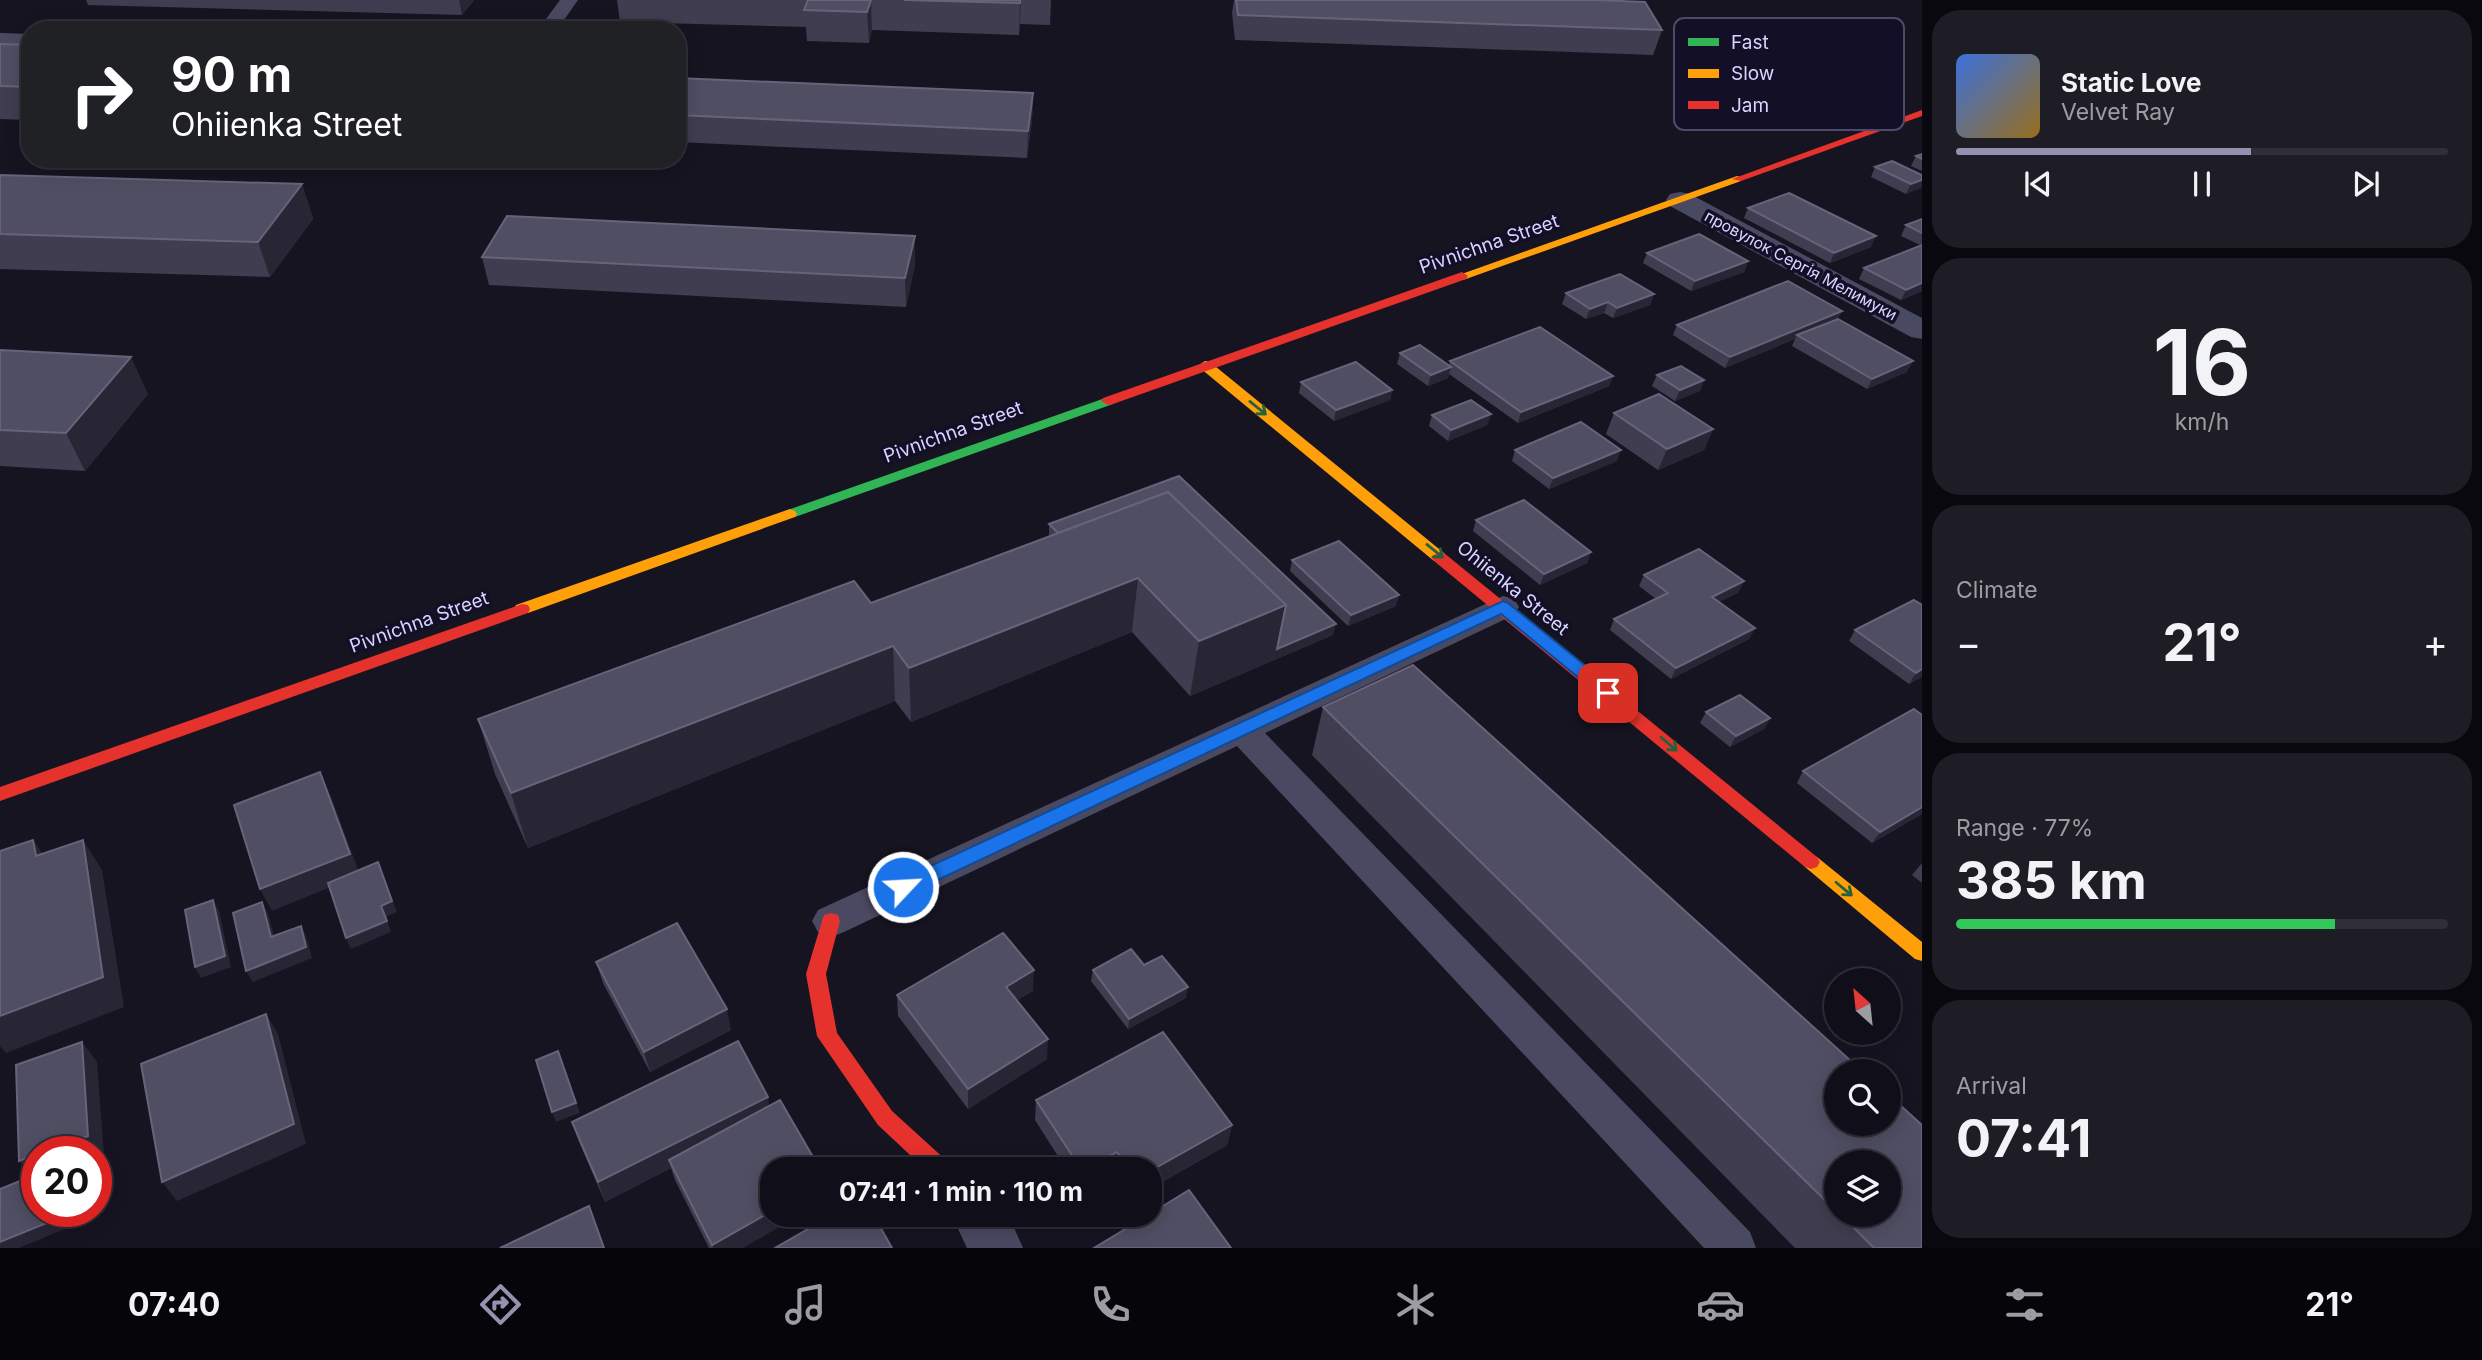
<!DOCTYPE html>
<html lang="en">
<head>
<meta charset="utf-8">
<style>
	:root { --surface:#100f19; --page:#1e1d26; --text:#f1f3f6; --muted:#9c9ca2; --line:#302f38; --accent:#9591b1 }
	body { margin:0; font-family:Inter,sans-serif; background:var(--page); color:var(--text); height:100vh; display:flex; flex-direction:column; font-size:26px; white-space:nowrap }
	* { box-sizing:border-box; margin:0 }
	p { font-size:23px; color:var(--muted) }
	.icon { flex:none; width:38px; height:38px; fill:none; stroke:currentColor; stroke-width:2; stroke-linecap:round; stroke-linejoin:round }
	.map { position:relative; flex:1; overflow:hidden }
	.panel { display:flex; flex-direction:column; gap:10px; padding:10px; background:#09080e; width:560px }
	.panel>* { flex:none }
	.banner { position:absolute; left:21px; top:21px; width:665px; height:147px; border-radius:28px; box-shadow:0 4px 18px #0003,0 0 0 2px var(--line); background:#202124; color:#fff; overflow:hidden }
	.needle { width:46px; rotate:333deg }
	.tools { position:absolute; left:1824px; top:968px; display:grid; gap:14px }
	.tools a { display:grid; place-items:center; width:77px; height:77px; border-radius:50%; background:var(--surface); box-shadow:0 4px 18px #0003,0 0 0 2px var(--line); font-size:35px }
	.speed { position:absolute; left:21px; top:1136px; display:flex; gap:14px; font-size:35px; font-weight:700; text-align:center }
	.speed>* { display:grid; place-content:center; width:91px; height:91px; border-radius:50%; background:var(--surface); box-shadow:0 4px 18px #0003,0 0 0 2px var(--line); line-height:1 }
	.speed .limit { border:10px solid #d22; background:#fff; color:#111 }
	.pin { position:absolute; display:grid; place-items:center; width:60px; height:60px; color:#fff; margin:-30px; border-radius:14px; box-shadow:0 4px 10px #0006 }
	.me { position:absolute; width:77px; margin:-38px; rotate:65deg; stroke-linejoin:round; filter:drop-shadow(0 0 5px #0008) }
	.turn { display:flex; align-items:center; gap:24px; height:147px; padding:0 35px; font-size:32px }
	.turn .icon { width:91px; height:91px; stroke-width:2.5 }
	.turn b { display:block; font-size:49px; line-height:60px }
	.big { font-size:52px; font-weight:700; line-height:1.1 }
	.panel .card { flex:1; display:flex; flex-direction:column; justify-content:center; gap:10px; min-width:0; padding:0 24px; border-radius:28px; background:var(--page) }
	.panel .dial { align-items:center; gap:0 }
	.dial b { font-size:91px; line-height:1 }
	.song { display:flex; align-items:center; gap:21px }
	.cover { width:84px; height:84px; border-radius:10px; background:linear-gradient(135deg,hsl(220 70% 55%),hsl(40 70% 35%)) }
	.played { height:7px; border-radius:4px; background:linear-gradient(90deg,var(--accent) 60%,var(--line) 60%) }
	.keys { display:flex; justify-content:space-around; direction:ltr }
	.heat { display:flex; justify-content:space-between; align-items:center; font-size:38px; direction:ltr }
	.charge { height:10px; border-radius:5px; background:linear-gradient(90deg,#34c759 77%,var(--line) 0) }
	.trip { position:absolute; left:760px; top:1157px; width:402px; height:70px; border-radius:28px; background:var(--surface); box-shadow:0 4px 18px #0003,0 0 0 2px var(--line); font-weight:700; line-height:70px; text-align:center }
	.tabs { display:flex; height:112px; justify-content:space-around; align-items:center; background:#06060a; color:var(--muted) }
	.tabs .icon { width:49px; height:49px }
	.tabs .current { color:var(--accent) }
	.tabs b { font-size:32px; color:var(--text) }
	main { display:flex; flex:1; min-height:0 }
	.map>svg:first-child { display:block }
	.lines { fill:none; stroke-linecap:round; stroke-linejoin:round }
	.lane { fill:#4a4962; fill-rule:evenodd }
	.street { fill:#4a4962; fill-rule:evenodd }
	.fast { fill:#30b455; fill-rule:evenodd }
	.slow { fill:#ff9f0a; fill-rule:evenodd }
	.jam { fill:#e5322d; fill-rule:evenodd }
	.wall { fill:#403d50; fill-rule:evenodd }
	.shaded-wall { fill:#282635 }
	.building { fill:#504e63; stroke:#66637b; stroke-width:2 }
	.oneway { stroke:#22623e }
	.route { fill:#1a73e8; stroke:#114b97; stroke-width:2 }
	.labels { text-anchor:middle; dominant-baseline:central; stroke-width:7; stroke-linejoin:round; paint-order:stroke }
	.far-street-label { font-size:16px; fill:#d9d4ff; stroke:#130f26 }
	.street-label { font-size:19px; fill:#d9d4ff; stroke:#130f26 }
	.key { fill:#130f26; stroke:#4e4a67; stroke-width:2 }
	.key-label { font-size:19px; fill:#d9d4ff }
</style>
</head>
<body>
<main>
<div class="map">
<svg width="1922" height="1248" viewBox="0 0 1922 1248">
	<rect width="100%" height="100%" fill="#161421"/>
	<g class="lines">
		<g class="lane">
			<polygon points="560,0 578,0 557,30 538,30"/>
			<polygon points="0,33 30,34 30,46 0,45"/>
			<polygon points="1503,596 1514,599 1519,607 1514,615 1265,733 1750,1232 1756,1248 1704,1248 1237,746 844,932 831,937 818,932 812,921 818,910"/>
		</g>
		<g class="street">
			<polygon points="1680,192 1690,194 1922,318 1922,339 1911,337 1670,206 1666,200 1670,194"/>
			<polygon points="951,1214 1008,1214 1023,1248 967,1248"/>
		</g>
		<polygon class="fast" points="1108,397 1115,401 1113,404 795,517 785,517 783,514 785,511"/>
		<g class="slow">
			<polygon points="1737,176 1741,177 1741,181 1466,279 1462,280 1456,276"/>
			<polygon points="1205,361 1210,362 1444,553 1447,557 1444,561 1434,561 1200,368 1199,365"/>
			<polygon points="790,509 795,511 797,514 795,517 528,613 516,613 514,609 516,605"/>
			<polygon points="1811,855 1817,857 1922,942 1922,961 1915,959 1805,867 1802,862 1805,857"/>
		</g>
		<g class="jam">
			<polygon points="1922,110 1922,116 1741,181 1732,179"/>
			<polygon points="1462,272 1468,276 1466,279 1113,404 1108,405 1101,401 1103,398"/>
			<polygon points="1439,552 1444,553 1817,857 1820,862 1817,867 1811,869 1805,867 1434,561 1431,557"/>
			<polygon points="522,604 528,605 530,609 528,613 0,801 0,787"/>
			<polygon points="831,913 838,915 840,921 826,974 837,1033 892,1111 948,1162 951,1169 925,1169 878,1125 817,1036 806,974 822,921 824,915"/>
		</g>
	</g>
	<g class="wall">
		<polygon points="86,0 474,0 462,15 88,5"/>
		<polygon points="617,0 1051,0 1050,25 1020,24 1019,35 872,30 869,43 807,41 806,27 620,22"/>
		<polygon points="1234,0 1236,0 1662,30 1653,55 1235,40 1232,13"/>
		<polygon points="0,44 30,45 30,120 0,119"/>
		<polygon points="677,78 1033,93 1032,120 1027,158 677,142"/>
		<polygon points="1922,154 1922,171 1911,166 1916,156"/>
		<polygon points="1875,167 1922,175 1906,194 1871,177"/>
		<polygon points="0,175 302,184 313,219 270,277 0,269"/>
		<polygon points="1748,208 1871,247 1830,263 1744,218"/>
		<polygon points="1922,219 1922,291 1901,300 1859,279 1864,268 1920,245 1901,236 1906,225"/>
		<polygon points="915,236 915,264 906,307 489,285 482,257"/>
		<polygon points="1647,253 1748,261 1744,272 1691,291 1643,263"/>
		<polygon points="1566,293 1654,294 1650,305 1613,318 1604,313 1586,319 1562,304"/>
		<polygon points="1839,319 1907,372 1867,389 1792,346 1795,339 1725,368 1673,335 1677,325"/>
		<polygon points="0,350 148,394 85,471 0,466"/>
		<polygon points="1400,353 1449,366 1450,361 1613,376 1609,386 1518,423 1449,374 1448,378 1428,386 1397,364"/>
		<polygon points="1657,375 1704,380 1700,391 1675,401 1652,386"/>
		<polygon points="1301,382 1392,390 1390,400 1334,421 1299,393"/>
		<polygon points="1614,413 1713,429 1704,450 1658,470 1606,434"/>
		<polygon points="1491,414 1487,425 1448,441 1429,426 1432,415"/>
		<polygon points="1515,450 1617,461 1549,489 1512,461"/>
		<polygon points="1476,520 1591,552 1587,563 1540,585 1473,531"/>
		<polygon points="1049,524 1333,635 1190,696 1132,632 911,722 895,701 528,848 495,774 478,719 871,603 1050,536 1049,535"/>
		<polygon points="1292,560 1396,606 1348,626 1290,571"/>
		<polygon points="1644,575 1739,592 1719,602 1755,628 1749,639 1671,679 1610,630 1614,619 1656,599 1639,586"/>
		<polygon points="1922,605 1922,677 1909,684 1849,641 1855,630"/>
		<path d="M1413,665L1862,1071H1836V1124H1888V1094L1922,1125V1248H1795L1312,755L1323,707ZM1836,1162H1888V1214H1836Z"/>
		<polygon points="1706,712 1770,718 1764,729 1730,747 1700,723"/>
		<polygon points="1922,715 1922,814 1872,843 1797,783 1803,771"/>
		<polygon points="1922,863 1922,883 1912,875"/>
		<polygon points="596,962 731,1030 650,1072 603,983"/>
		<polygon points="1144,965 1186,998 1128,1029 1091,981 1093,970"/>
		<polygon points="1033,991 1017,1000 1047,1059 968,1109 898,1016 897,995"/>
		<polygon points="738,1041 743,1248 709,1248 675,1180 671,1168 605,1202 579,1142 572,1122"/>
		<polygon points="1036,1100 1232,1125 1227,1145 1150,1189 1150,1169 1066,1169 1035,1120"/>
	</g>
	<g class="shaded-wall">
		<polygon points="459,0 474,0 462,15"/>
		<polygon points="871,0 872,30 869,43 867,12"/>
		<polygon points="1021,0 1020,24 1019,35 1020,3"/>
		<polygon points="1033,93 1032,120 1027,158 1028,131"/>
		<polygon points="1922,180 1922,188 1906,194 1911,184"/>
		<polygon points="302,184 313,219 270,277 258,242"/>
		<polygon points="915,236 915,264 906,307 905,278"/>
		<polygon points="1876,236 1871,247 1830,263 1834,253"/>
		<polygon points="1748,261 1744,272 1691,291 1695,281"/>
		<polygon points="1922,283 1922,291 1901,300 1906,290"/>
		<polygon points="1654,294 1650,305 1613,318 1617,308"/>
		<polygon points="1608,302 1604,313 1586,319 1590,309"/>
		<polygon points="1842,311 1837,322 1797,335 1795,339 1725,368 1730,357"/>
		<polygon points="131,357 148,394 85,471 66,433"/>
		<polygon points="1913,361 1907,372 1867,389 1872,379"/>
		<polygon points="1451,367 1448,378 1428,386 1431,375"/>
		<polygon points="1613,376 1609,386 1518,423 1521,412"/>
		<polygon points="1704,380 1700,391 1675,401 1680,390"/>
		<polygon points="1392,390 1390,400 1334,421 1336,410"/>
		<polygon points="1491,414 1487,425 1448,441 1451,430"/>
		<polygon points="1713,429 1704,450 1658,470 1667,449"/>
		<polygon points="1621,450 1617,461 1549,489 1553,478"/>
		<polygon points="1591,552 1587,563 1540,585 1544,574"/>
		<polygon points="1138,578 1132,632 911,722 909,668"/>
		<polygon points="1744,581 1739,592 1707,608 1712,597"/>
		<polygon points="1399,595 1396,606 1348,626 1351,615"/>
		<polygon points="1286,605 1336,624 1333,635 1190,696 1199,641"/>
		<polygon points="1755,628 1749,639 1671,679 1676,668"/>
		<polygon points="893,646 895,701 528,848 511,793"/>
		<polygon points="1922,669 1922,677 1909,684 1916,673"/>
		<polygon points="1770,718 1764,729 1730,747 1736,736"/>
		<polygon points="320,772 330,794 360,875 272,911 260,889"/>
		<polygon points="1922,807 1922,814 1872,843 1880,832"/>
		<polygon points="33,840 54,870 36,856"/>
		<polygon points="83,840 102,870 124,1007 6,1053 0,1046 0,1016"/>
		<polygon points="378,862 397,912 386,917 391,932 351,949 346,938 381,906"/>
		<polygon points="213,900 219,911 231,967 201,978 195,967"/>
		<polygon points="262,902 268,913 277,948 271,937"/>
		<polygon points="301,926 306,936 312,958 253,982 246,971"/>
		<polygon points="1034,970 1033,991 1005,1008 1006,987"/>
		<polygon points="1188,987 1186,998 1128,1029 1129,1019"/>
		<polygon points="727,1009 731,1030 650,1072 644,1052"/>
		<polygon points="266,1014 278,1034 306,1144 177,1201 162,1182"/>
		<polygon points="1048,1039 1047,1059 968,1109 968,1089"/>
		<polygon points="82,1042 97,1062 104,1155 96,1158 96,1152 44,1152"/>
		<polygon points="558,1051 580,1113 556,1122 552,1112"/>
		<polygon points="768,1097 771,1117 669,1160 671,1168 605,1202 598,1182"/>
		<polygon points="1232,1125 1227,1145 1150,1189 1150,1171"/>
		<polygon points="1117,1152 1114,1169 1085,1169"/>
		<polygon points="37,1154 37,1180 19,1161"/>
		<polygon points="96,1198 98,1215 19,1248 0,1248 0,1242 76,1211 96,1211"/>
		<polygon points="772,1211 772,1214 802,1214 743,1248 713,1248 712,1245"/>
	</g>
	<g class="building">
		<polygon points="808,0 871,0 867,12 804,10"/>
		<polygon points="904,0 1020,0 1020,3"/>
		<polygon points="1236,0 1596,0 1645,2 1662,30 1238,15"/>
		<polygon points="0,44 30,45 30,87 0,86"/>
		<polygon points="677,78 1033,93 1028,131 677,115"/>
		<polygon points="1922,154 1922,159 1916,156"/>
		<polygon points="1892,161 1922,175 1922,180 1911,184 1875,167"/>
		<polygon points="0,175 302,184 258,242 0,234"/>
		<polygon points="1789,193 1876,236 1834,253 1748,208"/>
		<polygon points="507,216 915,236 905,278 482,257"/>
		<polygon points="1922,219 1922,233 1906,225"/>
		<polygon points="1699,234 1748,261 1695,281 1647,253"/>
		<polygon points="1922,245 1922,283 1906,290 1864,268"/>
		<polygon points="1620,274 1654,294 1617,308 1608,302 1590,309 1566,293"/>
		<polygon points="1788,281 1842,311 1730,357 1677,325"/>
		<polygon points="1838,319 1913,361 1872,379 1797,335"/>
		<polygon points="1540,327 1613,376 1521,412 1450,361"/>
		<polygon points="1420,345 1451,367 1431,375 1400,353"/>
		<polygon points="0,350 131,357 66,433 0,430"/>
		<polygon points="1356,362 1392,390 1336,410 1301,382"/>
		<polygon points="1681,366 1704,380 1680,390 1657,375"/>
		<polygon points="1659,394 1713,429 1667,449 1614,413"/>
		<polygon points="1471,400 1491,414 1451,430 1432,415"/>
		<polygon points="1581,422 1621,450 1553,478 1515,450"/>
		<polygon points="1179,476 1336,624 1277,649 1286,605 1168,492 1058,533 1049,524"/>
		<polygon points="1168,492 1286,605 1199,641 1138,578 909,668 893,646 511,793 478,719 854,581 871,603"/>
		<polygon points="1524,500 1591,552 1544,574 1476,520"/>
		<polygon points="1339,541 1399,595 1351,615 1292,560"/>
		<polygon points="1699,549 1744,581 1712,597 1755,628 1676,668 1614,619 1668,593 1644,575"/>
		<polygon points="1914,600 1922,605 1922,669 1916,673 1855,630"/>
		<polygon points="1413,665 1862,1071 1836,1071 1836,1124 1888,1124 1888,1094 1922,1125 1922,1248 1874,1248 1840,1214 1888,1214 1888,1162 1836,1162 1836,1211 1323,707"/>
		<polygon points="1740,695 1770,718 1736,736 1706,712"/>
		<polygon points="1914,709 1922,715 1922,807 1880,832 1803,771"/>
		<polygon points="320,772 350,854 260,889 234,805"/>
		<polygon points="33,840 36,856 83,840 103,977 0,1016 0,851"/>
		<polygon points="378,862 392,901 381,906 387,921 346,938 328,883"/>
		<polygon points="213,900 225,956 195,967 185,910"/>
		<polygon points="262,902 271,937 301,926 306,947 246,971 233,913"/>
		<polygon points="677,923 727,1009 644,1052 596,962"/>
		<polygon points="1003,933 1034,970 1006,987 1048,1039 968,1089 897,995"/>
		<polygon points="1131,949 1144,965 1162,956 1188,987 1129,1019 1093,970"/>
		<polygon points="266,1014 294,1124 162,1182 141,1064"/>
		<polygon points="1163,1032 1232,1125 1150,1171 1150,1169 1129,1169 1117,1152 1085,1169 1081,1169 1036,1100"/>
		<polygon points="738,1041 768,1097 598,1182 572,1122"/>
		<polygon points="82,1042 88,1136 44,1152 37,1152 37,1154 19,1161 16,1065"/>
		<polygon points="558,1051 576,1103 552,1112 536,1060"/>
		<polygon points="780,1100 820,1169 772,1169 772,1211 712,1245 669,1160"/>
		<polygon points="37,1174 37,1211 76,1211 0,1242 0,1189"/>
		<polygon points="1189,1190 1231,1248 1094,1248 1150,1214"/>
		<polygon points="589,1206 604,1248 500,1248"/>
		<polygon points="834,1214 873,1214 892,1248 775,1248"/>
	</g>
	<defs><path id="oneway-shaft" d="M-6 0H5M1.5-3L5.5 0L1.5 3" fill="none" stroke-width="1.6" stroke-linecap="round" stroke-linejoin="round" transform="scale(1.75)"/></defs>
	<g class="oneway">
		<use href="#oneway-shaft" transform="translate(1258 408) rotate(39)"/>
		<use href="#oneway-shaft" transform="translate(1435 551) rotate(39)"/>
		<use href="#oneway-shaft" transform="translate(1669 744) rotate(40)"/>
		<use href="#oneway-shaft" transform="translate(1844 889) rotate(40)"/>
	</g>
	<polygon class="route" points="1503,601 1508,603 1614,689 1616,693 1614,697 1602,697 1501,614 910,893 903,895 896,893 894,887 896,882"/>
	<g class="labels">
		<g class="far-street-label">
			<text transform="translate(1801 265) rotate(28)">провулок Сергія Мелимуки</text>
		</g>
		<g class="street-label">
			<text transform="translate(1489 244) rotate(-19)">Pivnichna Street</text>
			<text transform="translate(953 432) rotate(-20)">Pivnichna Street</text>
			<text transform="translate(1513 588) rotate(39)">Ohiienka Street</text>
			<text transform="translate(419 622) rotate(-20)">Pivnichna Street</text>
		</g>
	</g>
	<rect x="1674" y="18" width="230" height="112" rx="10" class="key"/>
	<rect x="1688" y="38" width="31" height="8" fill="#30b455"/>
	<rect x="1688" y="69" width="31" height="9" fill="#ff9f0a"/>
	<rect x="1688" y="101" width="31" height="8" fill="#e5322d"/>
	<g class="key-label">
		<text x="1731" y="49">Fast</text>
		<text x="1731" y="80">Slow</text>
		<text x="1731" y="112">Jam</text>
	</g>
</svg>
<div class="tools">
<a><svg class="needle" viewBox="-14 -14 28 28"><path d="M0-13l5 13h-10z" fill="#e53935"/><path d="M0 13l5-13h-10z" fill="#9c9ca2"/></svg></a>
<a><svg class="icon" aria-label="search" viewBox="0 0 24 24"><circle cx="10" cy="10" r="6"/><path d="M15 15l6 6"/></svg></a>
<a><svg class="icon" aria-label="layers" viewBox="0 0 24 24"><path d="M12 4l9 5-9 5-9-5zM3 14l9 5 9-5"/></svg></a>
</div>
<div class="speed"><div class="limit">20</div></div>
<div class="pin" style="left:1608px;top:693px;background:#d93025"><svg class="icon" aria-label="arrive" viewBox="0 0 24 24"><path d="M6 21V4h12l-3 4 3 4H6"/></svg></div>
<svg class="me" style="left:903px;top:887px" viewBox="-20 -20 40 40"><circle r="17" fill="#1a73e8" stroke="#fff" stroke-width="3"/><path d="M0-11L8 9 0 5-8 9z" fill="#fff"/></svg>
<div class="trip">07:41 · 1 min · 110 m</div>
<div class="banner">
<div class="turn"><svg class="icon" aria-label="right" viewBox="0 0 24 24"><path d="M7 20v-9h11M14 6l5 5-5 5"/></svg><div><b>90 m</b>Ohiienka Street</div></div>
</div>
</div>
<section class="panel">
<div class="card">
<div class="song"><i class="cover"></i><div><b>Static Love</b><p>Velvet Ray</p></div></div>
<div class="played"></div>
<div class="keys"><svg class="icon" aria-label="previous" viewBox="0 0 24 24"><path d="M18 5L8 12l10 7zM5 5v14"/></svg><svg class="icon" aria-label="pause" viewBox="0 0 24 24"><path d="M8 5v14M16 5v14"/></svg><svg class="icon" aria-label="next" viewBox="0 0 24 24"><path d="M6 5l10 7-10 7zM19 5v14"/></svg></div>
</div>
<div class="card dial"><b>16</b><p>km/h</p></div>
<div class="card"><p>Climate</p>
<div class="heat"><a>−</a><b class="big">21°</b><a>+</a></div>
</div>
<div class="card"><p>Range · 77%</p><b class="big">385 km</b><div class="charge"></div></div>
<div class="card"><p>Arrival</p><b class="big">07:41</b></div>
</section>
</main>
<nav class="tabs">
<b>07:40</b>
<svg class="icon current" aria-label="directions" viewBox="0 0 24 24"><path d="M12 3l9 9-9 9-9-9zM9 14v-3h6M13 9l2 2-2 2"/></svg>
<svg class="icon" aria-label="music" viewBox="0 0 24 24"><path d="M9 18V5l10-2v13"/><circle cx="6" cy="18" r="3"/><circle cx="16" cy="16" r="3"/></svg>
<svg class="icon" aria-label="phone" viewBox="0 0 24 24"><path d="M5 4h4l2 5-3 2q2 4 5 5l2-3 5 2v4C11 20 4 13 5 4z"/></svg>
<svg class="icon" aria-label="climate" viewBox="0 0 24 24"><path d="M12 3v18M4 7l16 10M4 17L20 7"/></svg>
<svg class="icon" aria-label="car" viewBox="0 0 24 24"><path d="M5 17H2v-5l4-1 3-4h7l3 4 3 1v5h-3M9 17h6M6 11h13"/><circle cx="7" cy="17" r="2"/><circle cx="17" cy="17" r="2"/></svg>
<svg class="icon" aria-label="filters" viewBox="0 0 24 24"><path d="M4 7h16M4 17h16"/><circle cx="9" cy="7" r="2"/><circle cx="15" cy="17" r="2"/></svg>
<b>21°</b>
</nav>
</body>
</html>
